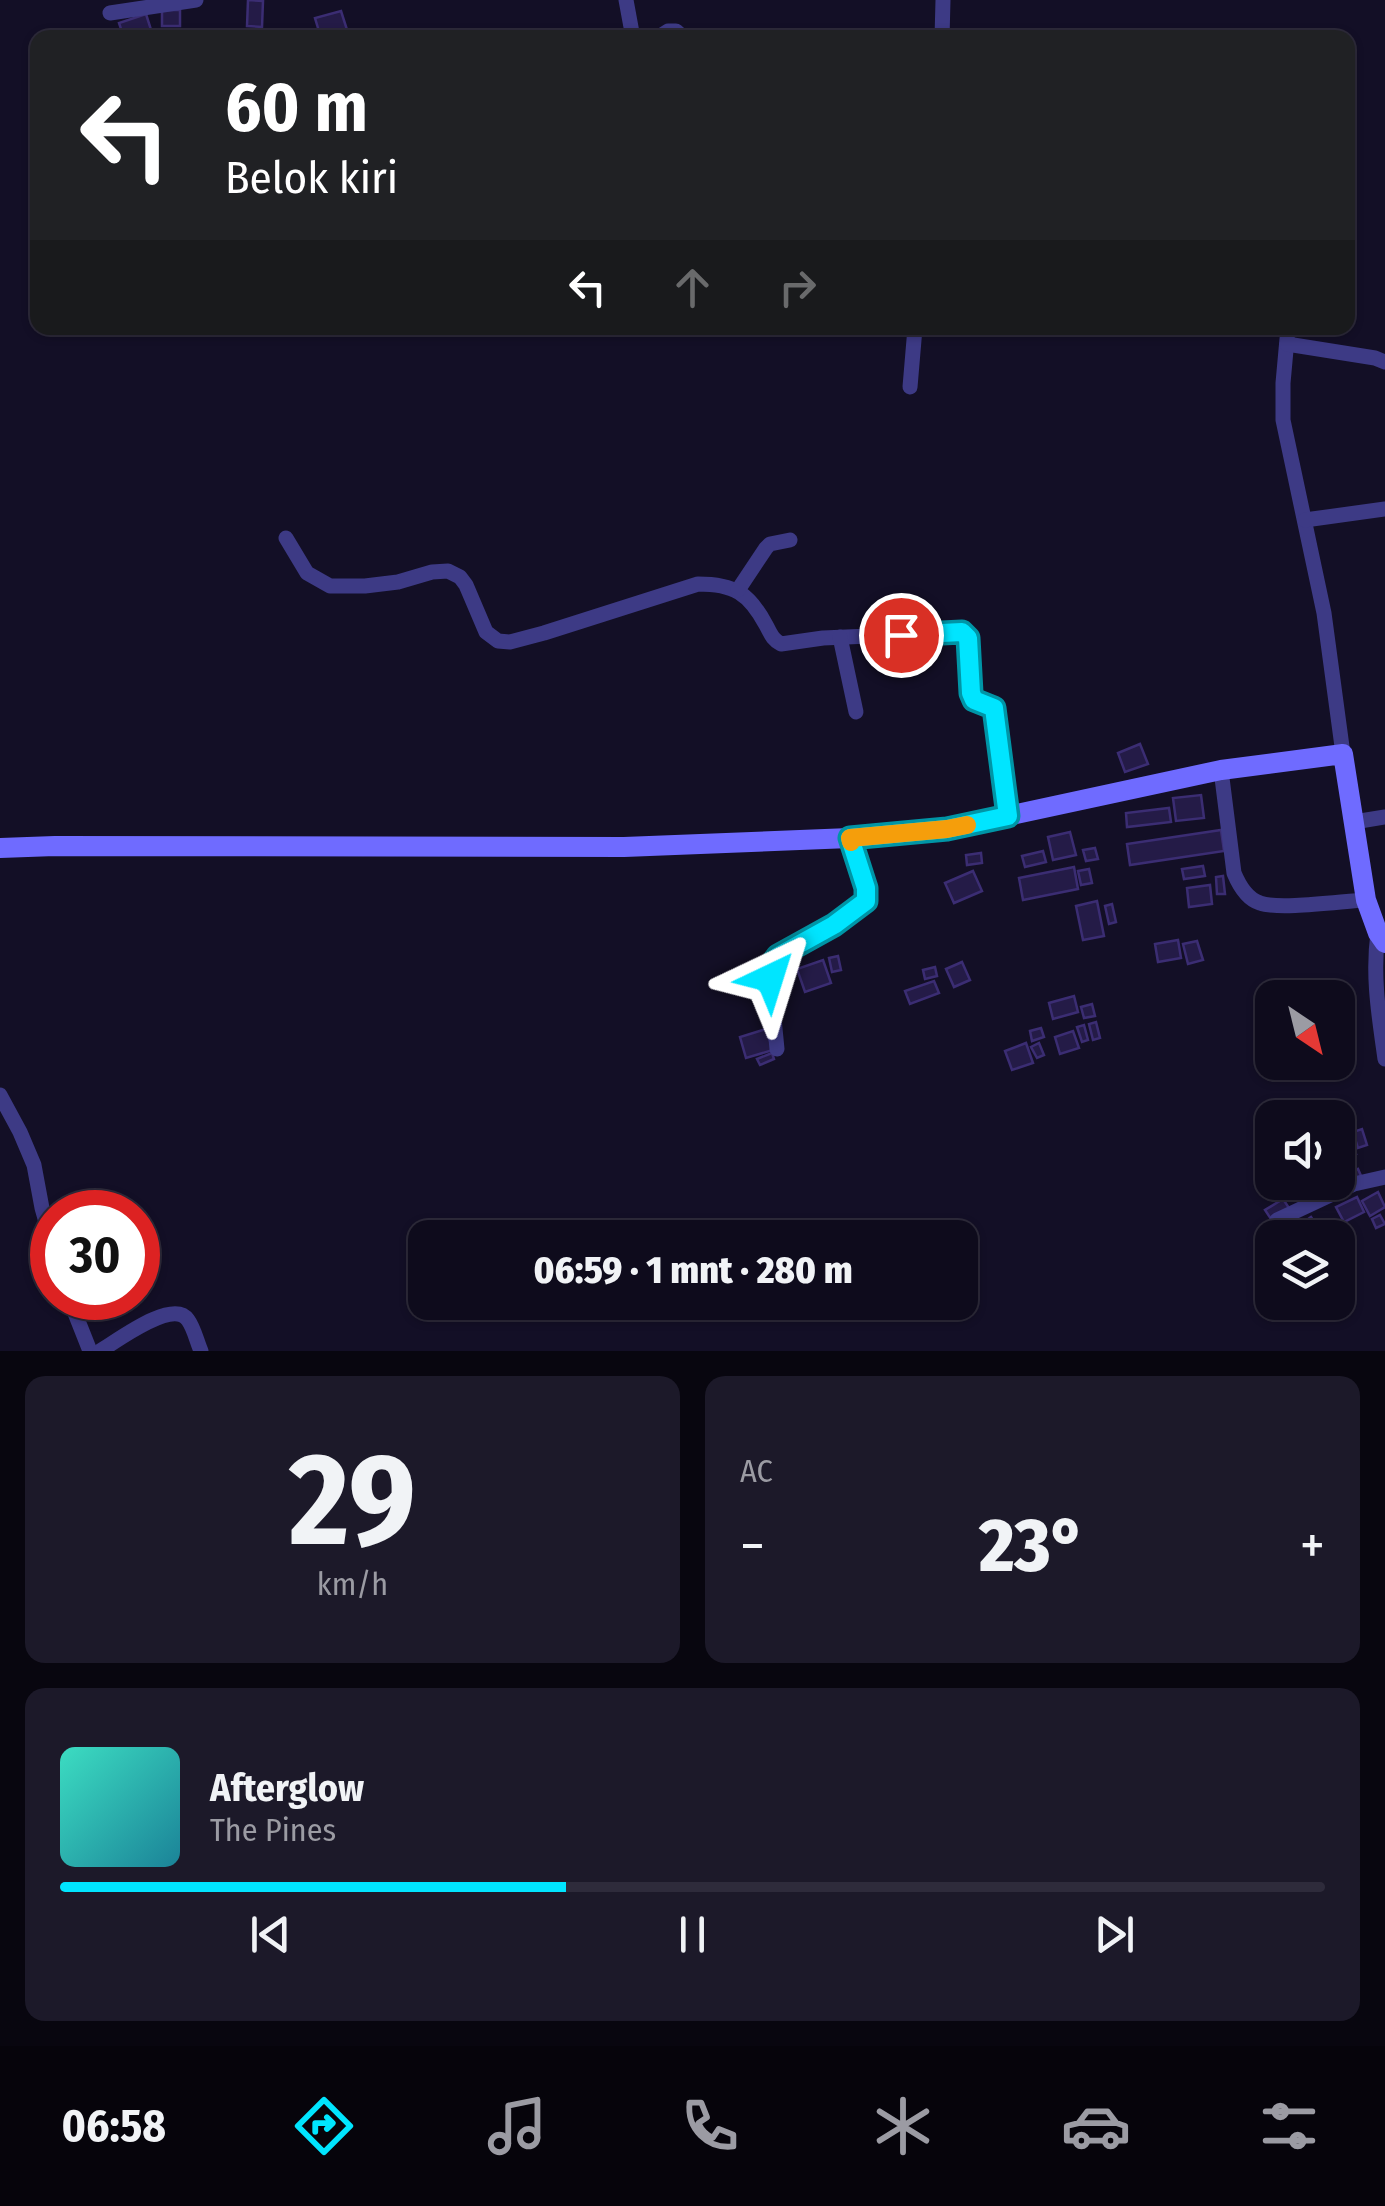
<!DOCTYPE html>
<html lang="id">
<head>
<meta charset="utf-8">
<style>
	:root { --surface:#0e0b1c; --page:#1c1929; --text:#f1f3f6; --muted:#9b9ba3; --line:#2e2b3b; --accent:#00e5ff }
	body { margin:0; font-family:"Fira Sans Condensed",sans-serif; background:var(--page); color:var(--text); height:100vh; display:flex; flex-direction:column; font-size:38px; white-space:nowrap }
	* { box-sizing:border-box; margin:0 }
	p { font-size:32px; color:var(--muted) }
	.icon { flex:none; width:55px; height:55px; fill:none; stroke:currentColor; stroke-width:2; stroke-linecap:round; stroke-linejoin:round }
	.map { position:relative; height:1351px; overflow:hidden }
	.drawer { display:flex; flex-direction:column; gap:25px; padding:25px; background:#08060f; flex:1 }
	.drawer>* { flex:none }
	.hud { position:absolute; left:30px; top:30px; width:1325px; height:305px; border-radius:20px; box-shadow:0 2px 8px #0004,0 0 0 2px var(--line); background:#202124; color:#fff; overflow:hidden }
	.needle { width:65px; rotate:145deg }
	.fabs { position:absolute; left:1255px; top:980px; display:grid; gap:20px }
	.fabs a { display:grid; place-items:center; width:100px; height:100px; border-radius:20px; background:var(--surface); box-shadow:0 2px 8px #0004,0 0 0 2px var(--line); font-size:50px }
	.speed { position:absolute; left:30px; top:1190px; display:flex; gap:20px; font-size:50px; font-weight:700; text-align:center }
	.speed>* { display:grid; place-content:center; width:130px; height:130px; border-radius:50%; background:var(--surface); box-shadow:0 2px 8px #0004,0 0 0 2px var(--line); line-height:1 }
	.speed .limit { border:15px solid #d22; background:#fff; color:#111 }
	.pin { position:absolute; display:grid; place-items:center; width:85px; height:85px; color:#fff; margin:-42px; border:5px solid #fff; border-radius:50%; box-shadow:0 2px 10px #0007 }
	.me { position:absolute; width:110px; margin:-55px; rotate:41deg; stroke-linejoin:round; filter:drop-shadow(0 0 8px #0008) }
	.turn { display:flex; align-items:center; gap:35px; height:210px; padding:0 30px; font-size:45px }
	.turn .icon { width:130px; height:130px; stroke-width:2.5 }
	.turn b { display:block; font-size:70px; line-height:85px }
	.lanes { display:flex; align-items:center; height:95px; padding:0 30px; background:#0003; justify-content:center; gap:50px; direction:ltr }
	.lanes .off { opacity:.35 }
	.big { font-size:75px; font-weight:800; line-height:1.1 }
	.drawer .card { flex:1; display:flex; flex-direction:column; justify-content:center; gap:15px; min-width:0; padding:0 35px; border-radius:20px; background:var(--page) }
	.drawer .dial { align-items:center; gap:0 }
	.dial b { font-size:130px; line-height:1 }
	.song { display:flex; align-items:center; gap:30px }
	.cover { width:120px; height:120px; border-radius:15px; background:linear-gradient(135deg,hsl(170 70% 55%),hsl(190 70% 35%)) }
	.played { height:10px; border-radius:5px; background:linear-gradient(90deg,var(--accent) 40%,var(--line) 40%) }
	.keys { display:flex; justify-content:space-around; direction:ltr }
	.heat { display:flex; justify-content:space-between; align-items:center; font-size:55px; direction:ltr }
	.drawer .tiles { flex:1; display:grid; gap:25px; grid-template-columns:1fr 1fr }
	.card:last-child { grid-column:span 2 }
	.trip { position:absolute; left:408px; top:1220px; width:570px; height:100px; border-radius:20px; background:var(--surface); box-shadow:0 2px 8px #0004,0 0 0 2px var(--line); font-weight:800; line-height:100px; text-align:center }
	.tabs { display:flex; height:160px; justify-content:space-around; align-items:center; background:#06040b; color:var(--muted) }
	.tabs .icon { width:70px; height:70px }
	.tabs .active { color:var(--accent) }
	.tabs b { font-size:45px; color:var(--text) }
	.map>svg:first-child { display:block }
	.building { fill:#241b47; stroke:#3b2d73; stroke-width:2.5 }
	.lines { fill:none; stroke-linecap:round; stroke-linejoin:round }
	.street { stroke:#3d3a85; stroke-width:15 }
	.secondary { stroke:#6f6bff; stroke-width:20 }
	.route-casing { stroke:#0095a6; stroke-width:25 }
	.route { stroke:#00e5ff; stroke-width:18 }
	.slow { stroke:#f59e0b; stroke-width:18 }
</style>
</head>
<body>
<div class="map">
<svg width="1385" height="1351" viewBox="0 0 1385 1351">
	<rect width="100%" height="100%" fill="#130f26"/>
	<g class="building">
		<polygon points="248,0 263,1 262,27 247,26"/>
		<rect x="162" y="10" width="18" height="16"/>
		<polygon points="341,11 349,36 321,38 315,18"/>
		<polygon points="146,14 153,36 124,38 119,23"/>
		<polygon points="1140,744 1148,764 1125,772 1118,753"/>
		<polygon points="1201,795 1204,818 1176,821 1173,798"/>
		<polygon points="1169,808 1171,822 1127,827 1126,813"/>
		<polygon points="1221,830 1224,851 1130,865 1127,844"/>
		<polygon points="1070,832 1076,855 1053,860 1048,837"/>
		<polygon points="1095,848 1098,859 1086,861 1083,850"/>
		<polygon points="1043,851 1046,862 1025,867 1022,856"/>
		<polygon points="981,853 982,863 967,865 966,855"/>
		<polygon points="1203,866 1205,876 1184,879 1182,869"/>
		<polygon points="1074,867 1078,889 1023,900 1019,878"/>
		<polygon points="1089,869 1092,883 1081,885 1078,871"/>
		<polygon points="973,871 982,891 954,903 945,883"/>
		<polygon points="1223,876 1225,894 1217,894 1216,877"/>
		<polygon points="1210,885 1212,904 1189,907 1187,888"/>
		<polygon points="1097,901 1104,936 1083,940 1076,906"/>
		<polygon points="1112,904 1116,922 1109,924 1105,906"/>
		<polygon points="1178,940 1181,958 1158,962 1155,944"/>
		<polygon points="1197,941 1203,960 1188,964 1183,944"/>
		<polygon points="838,956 841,970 832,972 829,958"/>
		<polygon points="823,960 831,983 805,992 797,969"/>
		<polygon points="962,962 970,980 954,987 946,969"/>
		<polygon points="935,967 937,976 925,979 923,970"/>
		<polygon points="1311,980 1313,998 1289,998 1288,982"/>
		<polygon points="934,981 939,993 910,1004 905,991"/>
		<polygon points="1074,996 1078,1012 1053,1019 1049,1003"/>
		<polygon points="1092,1004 1095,1016 1084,1018 1081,1007"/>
		<polygon points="1096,1022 1100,1038 1093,1040 1089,1024"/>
		<polygon points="1084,1025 1088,1040 1082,1042 1077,1027"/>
		<polygon points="1041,1028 1044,1037 1032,1041 1030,1031"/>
		<polygon points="766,1029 773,1050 746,1058 740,1037"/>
		<polygon points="1073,1031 1079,1048 1060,1054 1055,1037"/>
		<polygon points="1026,1043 1033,1063 1012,1070 1005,1051"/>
		<polygon points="1039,1043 1044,1055 1037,1058 1031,1047"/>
		<polygon points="772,1053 774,1059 760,1065 757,1059"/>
		<polygon points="1346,1128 1350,1140 1338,1144 1338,1131"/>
		<polygon points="1362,1129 1367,1145 1358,1148 1353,1132"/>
		<polygon points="1351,1143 1356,1154 1338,1161 1338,1148"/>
		<polygon points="1358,1169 1362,1178 1344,1186 1340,1177"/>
		<polygon points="1321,1182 1334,1182 1336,1188 1316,1198 1311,1187"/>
		<polygon points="1378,1192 1385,1207 1370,1216 1362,1201"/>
		<polygon points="1357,1197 1364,1212 1344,1222 1336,1207"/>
		<polygon points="1283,1199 1291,1211 1273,1222 1265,1210"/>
		<polygon points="1380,1215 1385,1224 1376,1228 1372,1219"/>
		<polygon points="1311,1217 1323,1235 1320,1238 1291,1238 1288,1233"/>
	</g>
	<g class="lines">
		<g class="street">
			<polyline points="626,0 633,38"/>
			<polyline points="110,13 196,0"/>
			<polyline points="657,38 668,31 676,31 684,38"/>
			<polyline points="942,38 943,0"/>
			<polyline points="1288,328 1283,383 1283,420 1324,613 1343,754"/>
			<polyline points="1287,344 1375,358 1385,362"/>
			<polyline points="910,387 915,328"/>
			<polyline points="1305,520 1385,509"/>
			<path d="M286,538L307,573L330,586H365L398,582L432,572L448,571L460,577L466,585L486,632L498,641L510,642L544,633L698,584C734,584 749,593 766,625C771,634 772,639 781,644L823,638L962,632L968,639L971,693L974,700L994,710L1008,817"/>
			<polyline points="738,590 766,548 770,544 790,540"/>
			<polyline points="840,637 856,712"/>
			<path d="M1221,770L1234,873C1239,885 1247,899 1260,903C1279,910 1343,901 1366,900"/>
			<polyline points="1354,822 1385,817"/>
			<path d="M1378,933C1372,976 1379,1016 1385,1059"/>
			<polyline points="777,1049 770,977 771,965 777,956 834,925 866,901 867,888 850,838"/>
			<polyline points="0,1095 20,1132 34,1165 42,1208 52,1243"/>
			<polyline points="1277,1220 1354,1184 1385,1177"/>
			<polyline points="69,1298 90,1351"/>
			<path d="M100,1351C117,1341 173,1298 188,1320C194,1328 197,1342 201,1351"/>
		</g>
		<polyline class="secondary" points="0,848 55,846 624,847 850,838 947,829 1221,770 1343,754 1366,900 1378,933 1385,943"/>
	</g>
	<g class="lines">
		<g class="route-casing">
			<polyline id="route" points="770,978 771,965 778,956 834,925 866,901 866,888 850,838 947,829 1008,816 994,708 974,700 971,693 968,638 962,632 901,635"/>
		</g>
		<use href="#route" class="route"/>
		<polyline class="slow" points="851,842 850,838 947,829 967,825"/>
	</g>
</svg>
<div class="fabs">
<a><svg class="needle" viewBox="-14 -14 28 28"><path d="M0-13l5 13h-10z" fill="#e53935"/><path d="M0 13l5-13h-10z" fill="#9b9ba3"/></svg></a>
<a><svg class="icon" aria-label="sound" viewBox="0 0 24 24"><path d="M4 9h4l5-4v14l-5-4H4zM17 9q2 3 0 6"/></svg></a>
<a><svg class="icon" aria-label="layers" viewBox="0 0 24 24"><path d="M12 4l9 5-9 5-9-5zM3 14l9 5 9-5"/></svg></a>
</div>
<div class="speed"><div class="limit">30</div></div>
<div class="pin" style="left:901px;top:635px;background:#d93025"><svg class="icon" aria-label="arrive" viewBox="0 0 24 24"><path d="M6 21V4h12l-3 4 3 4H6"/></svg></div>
<svg class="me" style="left:770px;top:978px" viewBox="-20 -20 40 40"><path d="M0-17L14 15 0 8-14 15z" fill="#00e5ff" stroke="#fff" stroke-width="4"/></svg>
<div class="trip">06:59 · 1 mnt · 280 m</div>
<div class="hud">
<div class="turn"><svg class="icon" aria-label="left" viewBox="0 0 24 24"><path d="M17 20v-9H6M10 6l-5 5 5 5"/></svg><div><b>60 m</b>Belok kiri</div></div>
<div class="lanes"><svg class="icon" aria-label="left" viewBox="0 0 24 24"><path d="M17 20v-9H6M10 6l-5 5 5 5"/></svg><svg class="icon off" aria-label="ahead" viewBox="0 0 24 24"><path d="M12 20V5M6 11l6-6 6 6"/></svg><svg class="icon off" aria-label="right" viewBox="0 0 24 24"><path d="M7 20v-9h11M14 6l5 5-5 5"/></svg></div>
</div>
</div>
<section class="drawer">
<div class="tiles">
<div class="card dial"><b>29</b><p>km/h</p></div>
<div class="card"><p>AC</p>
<div class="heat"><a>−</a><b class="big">23°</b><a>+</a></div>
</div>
<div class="card">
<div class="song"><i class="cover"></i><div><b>Afterglow</b><p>The Pines</p></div></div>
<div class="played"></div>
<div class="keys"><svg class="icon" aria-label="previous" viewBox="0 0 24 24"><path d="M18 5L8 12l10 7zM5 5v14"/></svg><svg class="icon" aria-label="pause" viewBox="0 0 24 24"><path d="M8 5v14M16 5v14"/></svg><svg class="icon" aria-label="next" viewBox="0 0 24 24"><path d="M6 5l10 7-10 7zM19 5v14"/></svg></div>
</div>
</div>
</section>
<nav class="tabs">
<b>06:58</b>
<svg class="icon active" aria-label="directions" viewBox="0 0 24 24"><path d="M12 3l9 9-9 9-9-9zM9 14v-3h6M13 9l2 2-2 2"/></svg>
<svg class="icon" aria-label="music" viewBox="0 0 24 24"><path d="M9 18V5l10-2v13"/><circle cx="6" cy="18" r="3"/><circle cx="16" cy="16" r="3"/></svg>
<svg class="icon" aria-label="phone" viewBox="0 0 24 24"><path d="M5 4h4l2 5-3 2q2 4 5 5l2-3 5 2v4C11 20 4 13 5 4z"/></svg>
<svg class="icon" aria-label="climate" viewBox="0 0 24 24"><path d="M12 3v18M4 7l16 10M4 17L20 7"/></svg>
<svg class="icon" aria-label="car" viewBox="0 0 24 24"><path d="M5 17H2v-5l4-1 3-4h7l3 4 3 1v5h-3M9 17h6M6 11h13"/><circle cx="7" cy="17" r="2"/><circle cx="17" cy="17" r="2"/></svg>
<svg class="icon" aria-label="filters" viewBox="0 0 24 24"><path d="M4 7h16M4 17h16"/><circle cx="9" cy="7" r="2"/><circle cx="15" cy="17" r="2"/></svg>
</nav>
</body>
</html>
